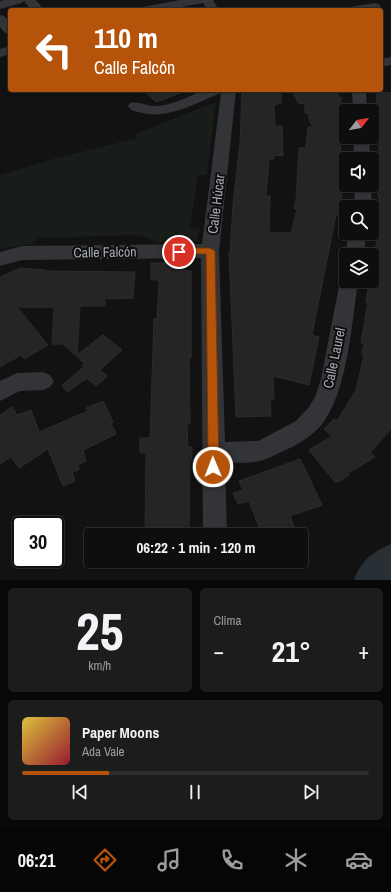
<!DOCTYPE html>
<html lang="es">
<head>
<meta charset="utf-8">
<style>
	:root { --surface:#0e0e0e; --page:#1c1c1c; --text:#f1f3f6; --muted:#9b9c9e; --line:#2e2e2e; --accent:#b45309 }
	body { margin:0; font-family:"Archivo Narrow",sans-serif; background:var(--page); color:var(--text); height:100vh; display:flex; flex-direction:column; font-size:15px; white-space:nowrap }
	* { box-sizing:border-box; margin:0 }
	p { font-size:13px; color:var(--muted) }
	.icon { flex:none; width:22px; height:22px; fill:none; stroke:currentColor; stroke-width:2; stroke-linecap:round; stroke-linejoin:round }
	.map { position:relative; height:580px; overflow:hidden }
	.drawer { display:flex; flex-direction:column; gap:8px; padding:8px; background:#080808; flex:1 }
	.drawer>* { flex:none }
	.hud { position:absolute; left:8px; top:8px; width:375px; height:84px; border-radius:4px; box-shadow:0 1px 3px #0004,0 0 0 1px var(--line); background:#b45309; color:#fff; overflow:hidden }
	.needle { width:26px; rotate:59deg }
	.tools { position:absolute; left:339px; top:104px; display:grid; gap:8px }
	.tools a { display:grid; place-items:center; width:40px; height:40px; border-radius:4px; background:var(--surface); box-shadow:0 1px 3px #0004,0 0 0 1px var(--line); font-size:20px }
	.speed { position:absolute; left:12px; top:516px; display:flex; gap:8px; font-size:20px; font-weight:700; text-align:center }
	.speed>* { display:grid; place-content:center; width:52px; height:52px; border-radius:50%; background:var(--surface); box-shadow:0 1px 3px #0004,0 0 0 1px var(--line); line-height:1 }
	.speed .limit { border:2px solid #111; border-radius:6px; background:#fff; color:#111 }
	.pin { position:absolute; display:grid; place-items:center; width:34px; height:34px; color:#fff; margin:-17px; border:2px solid #fff; border-radius:50%; box-shadow:0 1px 4px #0007 }
	.me { position:absolute; width:44px; margin:-22px; rotate:359deg; stroke-linejoin:round; filter:drop-shadow(0 0 3px #0008) }
	.turn { display:flex; align-items:center; gap:14px; height:84px; padding:0 20px; font-size:18px }
	.turn .icon { width:52px; height:52px; stroke-width:2.5 }
	.turn b { display:block; font-size:28px; line-height:34px }
	.big { font-size:30px; font-weight:800; line-height:1.1 }
	.drawer .card { flex:1; display:flex; flex-direction:column; justify-content:center; gap:6px; min-width:0; padding:0 14px; border-radius:6px; background:var(--page) }
	.drawer .dial { align-items:center; gap:0 }
	.dial b { font-size:52px; line-height:1 }
	.song { display:flex; align-items:center; gap:12px }
	.cover { width:48px; height:48px; border-radius:6px; background:linear-gradient(135deg,hsl(50 70% 55%),hsl(350 70% 35%)) }
	.played { height:4px; border-radius:2px; background:linear-gradient(90deg,var(--accent) 25%,var(--line) 25%) }
	.keys { display:flex; justify-content:space-around; direction:ltr }
	.heat { display:flex; justify-content:space-between; align-items:center; font-size:22px; direction:ltr }
	.drawer .tiles { flex:1; display:grid; gap:8px; grid-template-columns:1fr 1fr }
	.card:last-child { grid-column:span 2 }
	.trip { position:absolute; left:84px; top:528px; width:224px; height:40px; border-radius:4px; background:var(--surface); box-shadow:0 1px 3px #0004,0 0 0 1px var(--line); font-weight:800; line-height:40px; text-align:center }
	.menu { display:flex; height:64px; justify-content:space-around; align-items:center; background:#060606; color:var(--muted) }
	.menu .icon { width:28px; height:28px }
	.menu .current { color:var(--accent) }
	.menu b { font-size:18px; color:var(--text) }
	.map>svg:first-child { display:block }
	.green { fill:#181d19 }
	.lines { fill:none; stroke-linecap:round; stroke-linejoin:round }
	.river { fill:#293035; fill-rule:evenodd }
	.building { fill:#252527; stroke:#2c2c2f }
	.minor { fill:#333437; fill-rule:evenodd }
	.route { fill:#b45309; stroke:#753606 }
	.labels { text-anchor:middle; dominant-baseline:central; stroke-width:4; stroke-linejoin:round; paint-order:stroke }
	.street-label { font-size:14px; fill:#a4a8b2; stroke:#0d0d0e }
</style>
</head>
<body>
<div class="map">
<svg width="391" height="580" viewBox="0 0 391 580">
	<rect width="100%" height="100%" fill="#121213"/>
	<polygon class="green" points="216,102 207,175 198,175 190,228 200,229 197,240 192,242 157,242 139,235 39,238 31,244 0,249 0,175 53,159 137,138 135,134"/>
	<g class="lines">
		<path class="river" d="M391,544V580H354C361,561 372,552 391,544Z"/>
	</g>
	<g class="building">
		<polygon points="143,90 186,90 186,91 156,102"/>
		<polygon points="242,90 281,90 281,103 274,105 275,126 282,126 283,156 274,155 274,159 269,159 266,196 270,196 269,232 291,233 297,209 294,209 296,200 299,148 306,148 308,127 313,127 309,119 309,114 305,113 305,103 299,104 291,90 335,90 341,99 340,183 343,184 339,215 336,215 312,335 319,337 309,385 273,376 274,400 270,399 271,416 236,417 229,253 230,253 233,205 240,144"/>
		<polygon points="376,92 391,93 391,429 370,453 375,457 347,474 349,475 338,482 337,481 335,482 309,450 332,436 324,429 334,419 337,421 356,390 364,355 362,354 364,343 361,343 368,302 366,302 369,282 372,281 372,270 380,220 379,196 378,196 377,181 378,164 379,164 379,126"/>
		<polygon points="151,263 176,263 176,269 191,271 191,358 189,358 190,424 187,424 188,447 192,447 192,460 190,460 189,533 182,534 182,535 145,535 146,453 140,453 140,438 150,438 154,319 157,319 159,284 158,280 151,280"/>
		<polygon points="20,268 46,270 46,271 135,272 133,298 105,299 105,306 80,306 77,355 103,335 122,350 100,370 107,376 96,386 87,378 67,392 62,385 84,367 82,366 85,364 63,344 52,344 54,307 17,307 48,345 24,359 21,355 0,367 0,277"/>
		<polygon points="103,401 113,422 111,423 116,434 83,450 86,461 78,465 79,469 72,473 75,481 63,486 48,449 19,468 11,457 0,464 0,415 12,407 17,415 31,410 39,432 88,411 86,408"/>
		<polygon points="300,459 322,505 290,516 295,528 274,535 262,535 249,501 238,504 233,493 243,490 239,481"/>
	</g>
	<g class="lines">
		<g class="minor">
			<polygon points="4,0 36,0 44,10 31,10 24,1 22,3 0,9 0,1"/>
			<polygon points="180,0 213,0 219,10 207,10 203,3 166,10 141,10 143,7"/>
			<polygon points="375,3 379,4 381,7 379,10 348,10 350,7"/>
			<polygon points="0,15 4,16 10,22 10,34 5,33 0,27"/>
			<polygon points="10,46 10,54 0,57 0,49"/>
			<polygon points="391,57 391,65 381,67 381,59"/>
			<path d="M204,90H236L219,251L225,442L258,441L296,421L309,407L315,397L321,379L340,281L342,276L346,275V281H358C352,322 348,385 325,420C315,435 298,445 281,452C274,455 267,460 259,461C248,464 236,462 225,463L227,535H203L201,258L22,260L0,266V252L22,246L202,244L221,93C196,103 166,121 138,112C134,111 130,110 128,106L130,103C139,101 146,106 155,106C172,106 189,96 204,90Z"/>
			<polygon points="352,90 366,90 367,111 353,111"/>
			<polygon points="353,137 369,137 370,159 354,159"/>
			<polygon points="355,185 371,185 372,207 354,207"/>
			<polygon points="349,233 367,233 363,255 346,255 346,257 345,255"/>
			<polygon points="43,372 50,375 54,381 50,387 43,390 20,391 0,401 0,381 17,373"/>
		</g>
	</g>
	<polygon class="route" points="179,248 210,248 215,251 219,467 217,470 213,472 209,470 208,467 206,254 176,254 175,252"/>
	<g class="labels">
		<g class="street-label">
			<text transform="translate(216 204) rotate(-83)">Calle Húcar</text>
			<text transform="translate(105 252) rotate(-1)">Calle Falcón</text>
			<text transform="translate(334 358) rotate(-78)">Calle Laurel</text>
		</g>
	</g>
</svg>
<div class="tools">
<a><svg class="needle" viewBox="-14 -14 28 28"><path d="M0-13l5 13h-10z" fill="#e53935"/><path d="M0 13l5-13h-10z" fill="#9b9c9e"/></svg></a>
<a><svg class="icon" aria-label="sound" viewBox="0 0 24 24"><path d="M4 9h4l5-4v14l-5-4H4zM17 9q2 3 0 6"/></svg></a>
<a><svg class="icon" aria-label="search" viewBox="0 0 24 24"><circle cx="10" cy="10" r="6"/><path d="M15 15l6 6"/></svg></a>
<a><svg class="icon" aria-label="layers" viewBox="0 0 24 24"><path d="M12 4l9 5-9 5-9-5zM3 14l9 5 9-5"/></svg></a>
</div>
<div class="speed"><div class="limit">30</div></div>
<div class="pin" style="left:179px;top:252px;background:#d93025"><svg class="icon" aria-label="arrive" viewBox="0 0 24 24"><path d="M6 21V4h12l-3 4 3 4H6"/></svg></div>
<svg class="me" style="left:213px;top:467px" viewBox="-20 -20 40 40"><circle r="17" fill="#b45309" stroke="#fff" stroke-width="3"/><path d="M0-11L8 9 0 5-8 9z" fill="#fff"/></svg>
<div class="trip">06:22 · 1 min · 120 m</div>
<div class="hud">
<div class="turn"><svg class="icon" aria-label="left" viewBox="0 0 24 24"><path d="M17 20v-9H6M10 6l-5 5 5 5"/></svg><div><b>110 m</b>Calle Falcón</div></div>
</div>
</div>
<section class="drawer">
<div class="tiles">
<div class="card dial"><b>25</b><p>km/h</p></div>
<div class="card"><p>Clima</p>
<div class="heat"><a>−</a><b class="big">21°</b><a>+</a></div>
</div>
<div class="card">
<div class="song"><i class="cover"></i><div><b>Paper Moons</b><p>Ada Vale</p></div></div>
<div class="played"></div>
<div class="keys"><svg class="icon" aria-label="previous" viewBox="0 0 24 24"><path d="M18 5L8 12l10 7zM5 5v14"/></svg><svg class="icon" aria-label="pause" viewBox="0 0 24 24"><path d="M8 5v14M16 5v14"/></svg><svg class="icon" aria-label="next" viewBox="0 0 24 24"><path d="M6 5l10 7-10 7zM19 5v14"/></svg></div>
</div>
</div>
</section>
<nav class="menu">
<b>06:21</b>
<svg class="icon current" aria-label="directions" viewBox="0 0 24 24"><path d="M12 3l9 9-9 9-9-9zM9 14v-3h6M13 9l2 2-2 2"/></svg>
<svg class="icon" aria-label="music" viewBox="0 0 24 24"><path d="M9 18V5l10-2v13"/><circle cx="6" cy="18" r="3"/><circle cx="16" cy="16" r="3"/></svg>
<svg class="icon" aria-label="phone" viewBox="0 0 24 24"><path d="M5 4h4l2 5-3 2q2 4 5 5l2-3 5 2v4C11 20 4 13 5 4z"/></svg>
<svg class="icon" aria-label="climate" viewBox="0 0 24 24"><path d="M12 3v18M4 7l16 10M4 17L20 7"/></svg>
<svg class="icon" aria-label="car" viewBox="0 0 24 24"><path d="M5 17H2v-5l4-1 3-4h7l3 4 3 1v5h-3M9 17h6M6 11h13"/><circle cx="7" cy="17" r="2"/><circle cx="17" cy="17" r="2"/></svg>
</nav>
</body>
</html>
